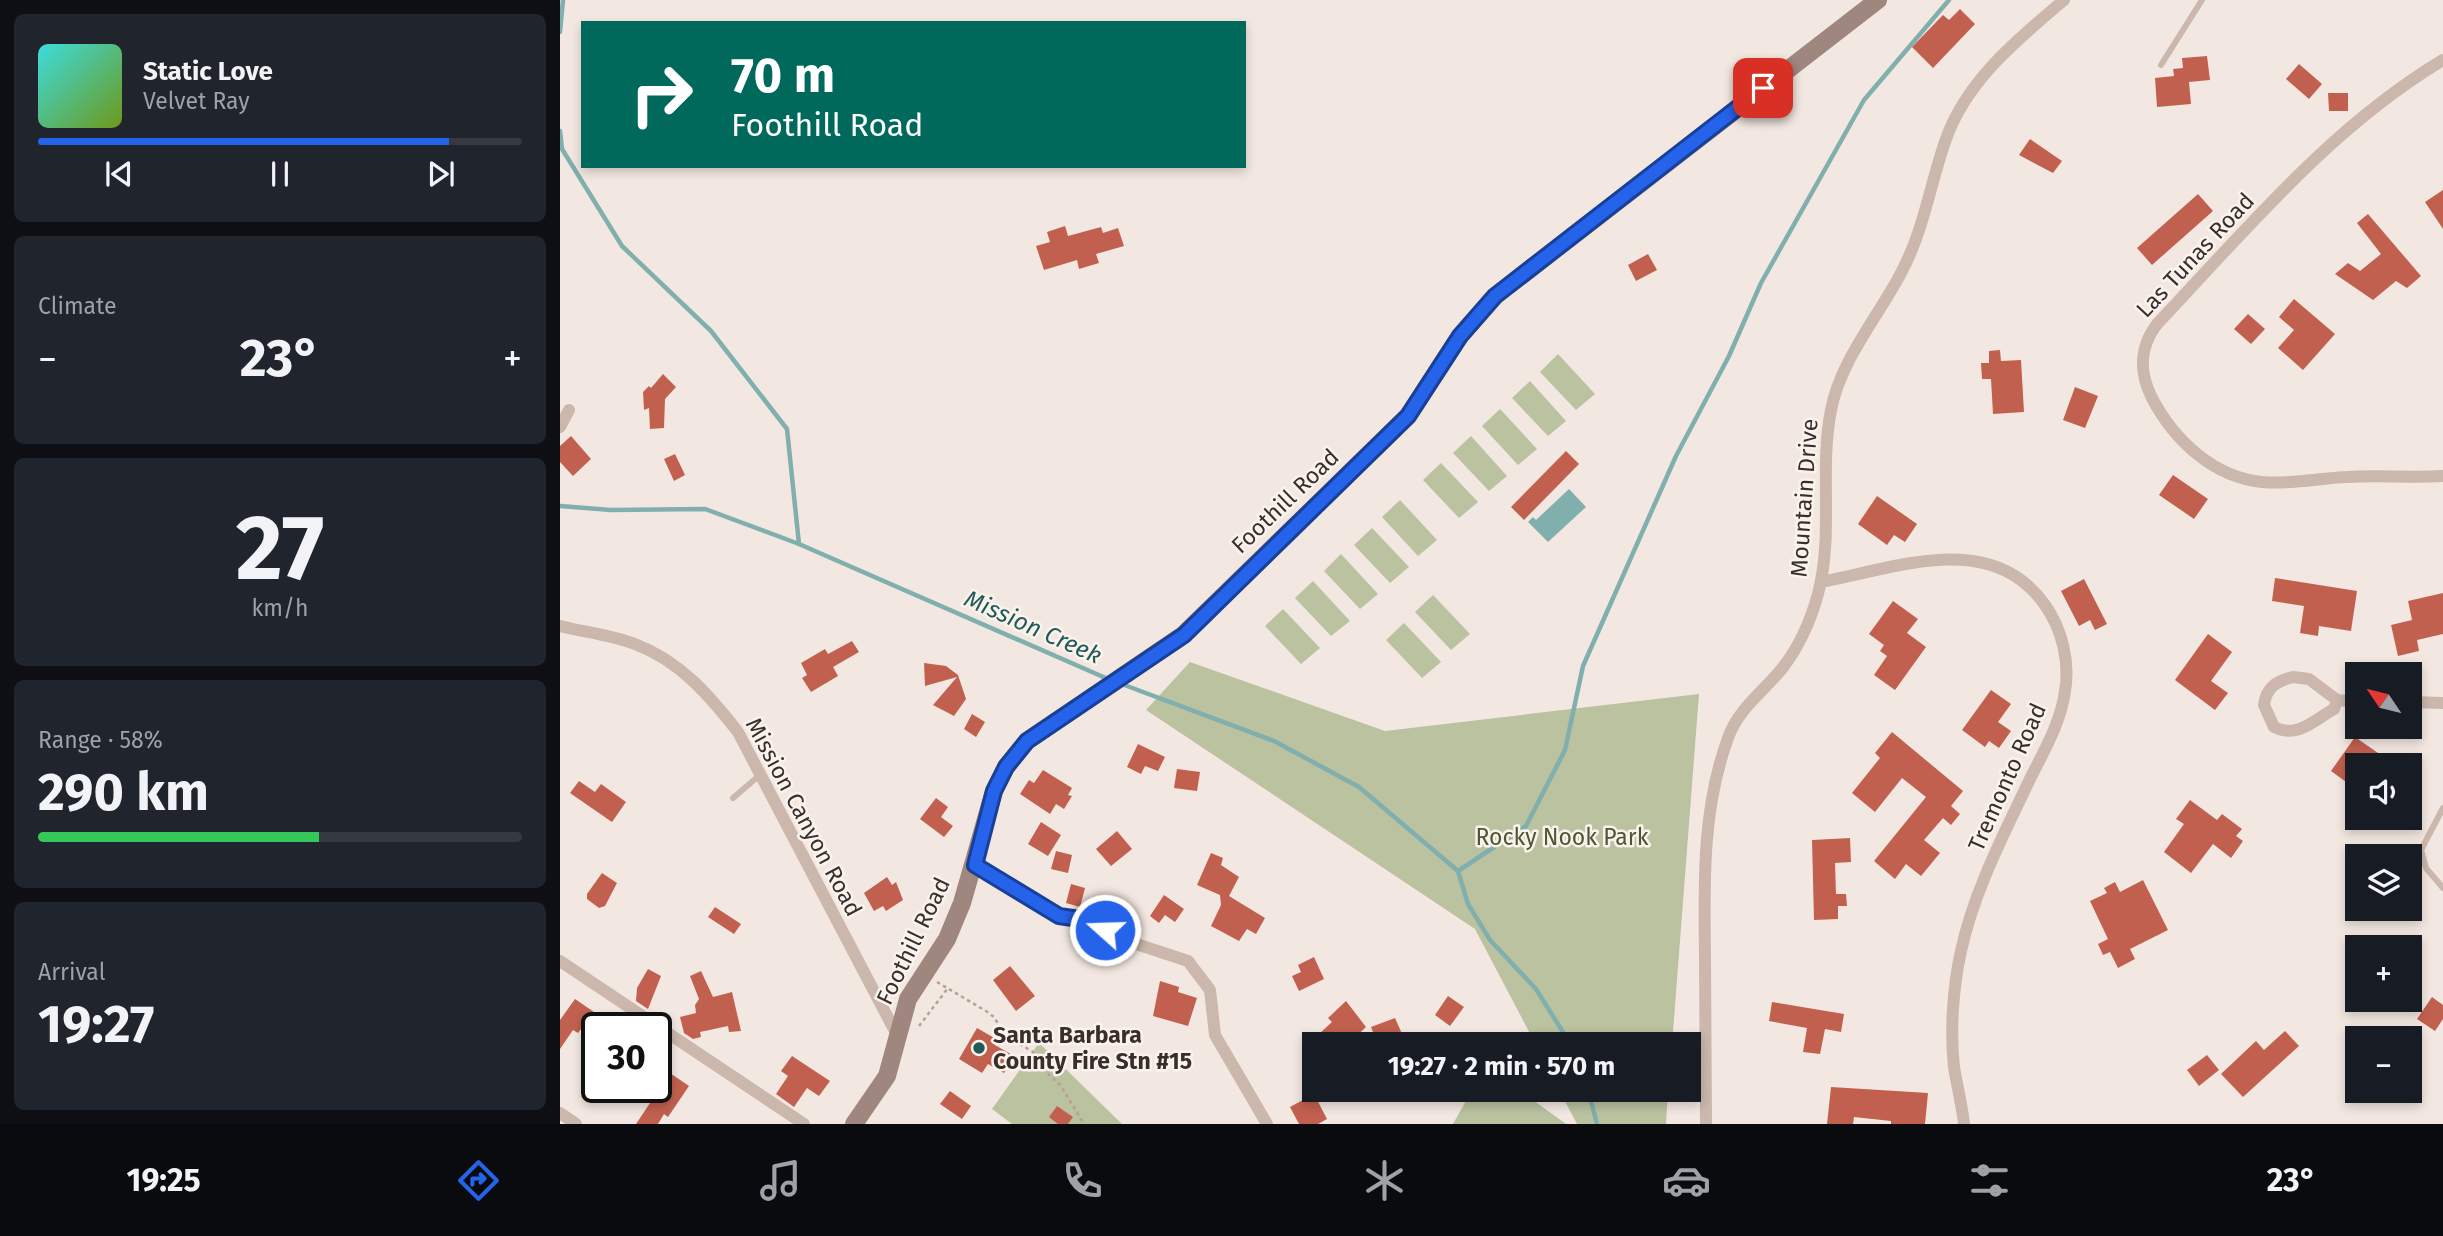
<!DOCTYPE html>
<html lang="en">
<head>
<meta charset="utf-8">
<style>
	:root { --surface:#171b24; --page:#20242c; --text:#f1f3f6; --muted:#9ea1a6; --line:#363941; --accent:#2563eb }
	body { margin:0; font-family:"Fira Sans",sans-serif; background:var(--page); color:var(--text); height:100vh; display:flex; flex-direction:column; font-size:26px; white-space:nowrap }
	* { box-sizing:border-box; margin:0 }
	p { font-size:23px; color:var(--muted) }
	.icon { flex:none; width:38px; height:38px; fill:none; stroke:currentColor; stroke-width:2; stroke-linecap:round; stroke-linejoin:round }
	.map { position:relative; flex:1; overflow:hidden }
	.side { display:flex; flex-direction:column; gap:14px; padding:14px; background:#0d0f14; width:560px }
	.side>* { flex:none }
	.top-card { position:absolute; left:21px; top:21px; width:665px; height:147px; border-radius:0px; box-shadow:0 4px 10px #0003; background:#00695c; color:#fff; overflow:hidden }
	.needle { width:46px; rotate:305deg }
	.controls { position:absolute; left:1785px; top:662px; display:grid; gap:14px }
	.controls a { display:grid; place-items:center; width:77px; height:77px; border-radius:0px; background:var(--surface); box-shadow:0 4px 10px #0003; font-size:35px }
	.speed { position:absolute; left:21px; top:1012px; display:flex; gap:14px; font-size:35px; font-weight:700; text-align:center }
	.speed>* { display:grid; place-content:center; width:91px; height:91px; border-radius:50%; background:var(--surface); box-shadow:0 4px 10px #0003; line-height:1 }
	.speed .limit { border:4px solid #111; border-radius:10px; background:#fff; color:#111 }
	.pin { position:absolute; display:grid; place-items:center; width:60px; height:60px; color:#fff; margin:-30px; border-radius:14px; box-shadow:0 4px 10px #0006 }
	.me { position:absolute; width:77px; margin:-38px; rotate:290deg; stroke-linejoin:round; filter:drop-shadow(0 0 5px #0008) }
	.turn { display:flex; align-items:center; gap:24px; height:147px; padding:0 35px; font-size:32px }
	.turn .icon { width:91px; height:91px; stroke-width:2.5 }
	.turn b { display:block; font-size:49px; line-height:60px }
	.big { font-size:52px; font-weight:700; line-height:1.1 }
	.side .tile { flex:1; display:flex; flex-direction:column; justify-content:center; gap:10px; min-width:0; padding:0 24px; border-radius:10px; background:var(--page) }
	.side .dial { align-items:center; gap:0 }
	.dial b { font-size:91px; line-height:1 }
	.song { display:flex; align-items:center; gap:21px }
	.cover { width:84px; height:84px; border-radius:10px; background:linear-gradient(135deg,hsl(180 70% 55%),hsl(80 70% 35%)) }
	.played { height:7px; border-radius:4px; background:linear-gradient(90deg,var(--accent) 85%,var(--line) 85%) }
	.keys { display:flex; justify-content:space-around; direction:ltr }
	.heat { display:flex; justify-content:space-between; align-items:center; font-size:38px; direction:ltr }
	.charge { height:10px; border-radius:5px; background:linear-gradient(90deg,#34c759 58%,var(--line) 0) }
	.trip { position:absolute; left:742px; top:1032px; width:399px; height:70px; border-radius:0px; background:var(--surface); box-shadow:0 4px 10px #0003; font-weight:700; line-height:70px; text-align:center }
	.tab-bar { display:flex; height:112px; justify-content:space-around; align-items:center; background:#090b0e; color:var(--muted) }
	.tab-bar .icon { width:49px; height:49px }
	.tab-bar .on { color:var(--accent) }
	.tab-bar b { font-size:32px; color:var(--text) }
	main { display:flex; flex:1; min-height:0 }
	.map>svg:first-child { display:block }
	.green { fill:#bac2a0 }
	.water { fill:#80afad }
	.lines { fill:none; stroke-linecap:round; stroke-linejoin:round }
	.stream { stroke:#80afad; stroke-width:4.5 }
	.building { fill:#c2604f }
	.path { stroke:#b7a196; stroke-width:2.5; stroke-dasharray:3.5 3.5; stroke-linecap:butt }
	.service { stroke:#cbb7ac; stroke-width:6 }
	.minor { stroke:#cbb7ac; stroke-width:12 }
	.secondary { stroke:#9f867e; stroke-width:18 }
	.route-casing { stroke:#184099; stroke-width:18 }
	.route { stroke:#2563eb; stroke-width:12 }
	.poi-dot { fill:#215a58; stroke:#faf3ed; stroke-width:2.5 }
	.labels { text-anchor:middle; dominant-baseline:central; stroke-width:5; stroke-linejoin:round; paint-order:stroke }
	.street-label { font-size:23px; fill:#392e2b; stroke:#faf3ed }
	.park-label { font-size:23px; fill:#4c572f; stroke:#faf3ed }
	.poi-label { font-size:23px; font-weight:bold; fill:#392e2b; stroke:#faf3ed; text-anchor:start }
	.water-label { font-size:24px; font-style:italic; fill:#215a58; stroke:#faf3ed }
</style>
</head>
<body>
<main>
<section class="side">
<div class="tile">
<div class="song"><i class="cover"></i><div><b>Static Love</b><p>Velvet Ray</p></div></div>
<div class="played"></div>
<div class="keys"><svg class="icon" aria-label="previous" viewBox="0 0 24 24"><path d="M18 5L8 12l10 7zM5 5v14"/></svg><svg class="icon" aria-label="pause" viewBox="0 0 24 24"><path d="M8 5v14M16 5v14"/></svg><svg class="icon" aria-label="next" viewBox="0 0 24 24"><path d="M6 5l10 7-10 7zM19 5v14"/></svg></div>
</div>
<div class="tile"><p>Climate</p>
<div class="heat"><a>−</a><b class="big">23°</b><a>+</a></div>
</div>
<div class="tile dial"><b>27</b><p>km/h</p></div>
<div class="tile"><p>Range · 58%</p><b class="big">290 km</b><div class="charge"></div></div>
<div class="tile"><p>Arrival</p><b class="big">19:27</b></div>
</section>
<div class="map">
<svg width="1883" height="1124" viewBox="0 0 1883 1124">
	<rect width="100%" height="100%" fill="#f3e8e1"/>
	<g class="green">
		<polygon points="998,354 1035,394 1016,410 980,372"/>
		<polygon points="970,381 1006,421 988,436 952,398"/>
		<polygon points="940,409 977,449 958,465 922,426"/>
		<polygon points="911,436 947,476 929,491 893,453"/>
		<polygon points="881,463 918,502 899,518 863,480"/>
		<polygon points="840,500 877,540 858,556 822,517"/>
		<polygon points="812,528 849,567 830,583 794,545"/>
		<polygon points="781,554 818,594 800,609 764,571"/>
		<polygon points="753,581 790,621 771,636 735,598"/>
		<polygon points="873,595 910,634 891,650 855,612"/>
		<polygon points="723,609 760,648 741,664 705,626"/>
		<polygon points="844,623 881,662 862,678 826,640"/>
		<polygon points="630,662 825,731 1139,694 1112,1045 976,1045 915,929 586,710"/>
		<polygon points="479,1043 562,1124 452,1124 432,1109"/>
		<polygon points="912,1090 959,1090 1006,1124 893,1124"/>
		<polygon points="999,1090 1108,1090 1106,1124 1017,1124"/>
	</g>
	<polygon class="water" points="1009,489 1026,507 988,542 968,522 973,517 976,520"/>
	<g class="lines">
		<g class="stream">
			<polyline points="0,32 3,0"/>
			<polyline points="0,131 2,149 62,246 151,331 227,429 239,544"/>
			<polyline points="0,506 51,510 145,509 239,544 548,679"/>
			<polyline points="559,683 714,741 799,787 898,871 908,904 930,940 976,989 1011,1045"/>
			<polyline points="898,871 966,826 1005,750 1023,666 1116,456 1169,356 1201,283 1304,100 1389,0"/>
			<polyline points="1028,1090 1037,1124"/>
		</g>
	</g>
	<g class="building">
		<polygon points="1400,9 1415,24 1373,68 1352,47 1383,15 1389,20"/>
		<polygon points="1647,56 1650,80 1629,82 1631,104 1597,107 1595,78 1614,76 1613,69 1623,68 1622,58"/>
		<polygon points="1739,64 1762,84 1749,99 1726,79"/>
		<polygon points="1768,93 1788,93 1788,111 1769,111"/>
		<polygon points="1470,139 1502,161 1493,173 1459,155"/>
		<polygon points="1883,190 1883,229 1865,202"/>
		<polygon points="1638,194 1653,211 1592,265 1577,248"/>
		<polygon points="1808,214 1861,276 1847,288 1836,281 1813,300 1775,274 1788,263 1800,271 1821,254 1797,223"/>
		<polygon points="505,226 508,236 541,227 543,233 558,228 564,246 536,254 539,263 519,269 517,260 484,270 476,246 490,242 487,232"/>
		<polygon points="1088,254 1097,270 1076,281 1068,265"/>
		<polygon points="1734,299 1775,334 1743,370 1718,348 1734,330 1719,317"/>
		<polygon points="1688,314 1705,329 1691,344 1674,329"/>
		<polygon points="1440,350 1441,361 1461,360 1464,412 1433,414 1431,379 1422,379 1421,363 1429,363 1429,351"/>
		<polygon points="103,374 116,387 105,399 104,428 90,429 89,408 84,410 83,392 89,386 91,388"/>
		<polygon points="1515,387 1538,396 1525,428 1503,420"/>
		<polygon points="11,436 31,459 13,476 0,462 0,446"/>
		<polygon points="1006,451 1019,464 964,520 951,507"/>
		<polygon points="115,454 125,475 114,481 104,459"/>
		<polygon points="1613,475 1648,499 1634,519 1599,495"/>
		<polygon points="1317,496 1357,524 1345,542 1334,535 1327,545 1298,524"/>
		<polygon points="1715,578 1797,591 1791,631 1759,626 1758,636 1740,633 1744,606 1712,601"/>
		<polygon points="1524,579 1547,624 1535,630 1530,620 1519,626 1501,591"/>
		<polygon points="1883,593 1883,634 1857,640 1859,651 1838,656 1831,625 1852,620 1848,601"/>
		<polygon points="1333,601 1358,619 1347,633 1366,647 1335,690 1314,675 1327,656 1320,651 1324,645 1309,634"/>
		<polygon points="1648,634 1672,652 1651,681 1668,693 1655,710 1615,680"/>
		<polygon points="292,641 299,652 273,667 278,676 251,692 242,678 247,675 241,663 265,649 268,654"/>
		<polygon points="364,663 386,666 398,675 406,699 394,716 373,705 397,677 365,686"/>
		<polygon points="1431,690 1451,704 1438,722 1451,731 1439,748 1429,741 1425,747 1402,730"/>
		<polygon points="412,714 425,722 416,737 404,729"/>
		<polygon points="1332,732 1403,791 1391,806 1400,814 1391,825 1383,818 1364,840 1380,853 1361,876 1346,864 1335,879 1314,861 1366,797 1342,778 1315,812 1292,793 1320,758 1315,753"/>
		<polygon points="1795,737 1821,755 1814,765 1797,765 1797,790 1771,771"/>
		<polygon points="578,744 605,757 598,771 585,766 581,774 567,767"/>
		<polygon points="617,769 640,772 637,791 614,788"/>
		<polygon points="483,770 512,788 508,795 512,796 504,809 496,804 490,814 460,794 469,780 474,783"/>
		<polygon points="19,781 35,792 41,784 66,802 52,822 10,793"/>
		<polygon points="376,798 388,807 381,817 393,826 384,837 360,819"/>
		<polygon points="1630,800 1657,820 1662,814 1682,829 1676,836 1683,841 1671,858 1653,844 1631,873 1604,852 1624,824 1616,819"/>
		<polygon points="481,822 501,835 488,856 468,844"/>
		<polygon points="557,831 572,849 551,866 536,849"/>
		<polygon points="1290,838 1291,862 1275,863 1276,894 1286,894 1287,906 1278,906 1278,919 1254,920 1252,840"/>
		<polygon points="496,851 512,855 508,873 491,869"/>
		<polygon points="651,853 663,858 661,865 679,877 669,896 705,918 696,934 687,929 679,941 651,926 661,905 660,895 637,885"/>
		<polygon points="42,873 57,883 45,906 39,908 27,899 27,894"/>
		<polygon points="327,877 332,885 336,882 343,900 326,911 323,906 314,911 304,893"/>
		<polygon points="1583,880 1608,930 1570,949 1575,959 1558,968 1550,952 1543,955 1538,944 1548,939 1530,901 1547,893 1544,888 1555,882 1560,892"/>
		<polygon points="511,884 525,888 520,907 506,903"/>
		<polygon points="604,895 624,909 615,922 605,915 599,923 590,916"/>
		<polygon points="155,907 181,924 174,934 148,917"/>
		<polygon points="754,957 764,979 739,991 732,976 741,972 738,965"/>
		<polygon points="450,966 475,996 456,1011 433,980"/>
		<polygon points="88,969 101,976 88,1009 76,1001 77,988"/>
		<polygon points="141,971 153,997 172,992 181,1031 169,1032 168,1026 140,1032 141,1037 133,1039 124,1033 120,1017 136,1013 135,1005 139,999 130,976"/>
		<polygon points="600,981 619,987 618,992 637,998 628,1026 593,1016"/>
		<polygon points="888,996 904,1007 890,1026 875,1015"/>
		<polygon points="1872,997 1883,1005 1883,1019 1875,1031 1857,1019"/>
		<polygon points="15,999 34,1012 18,1033 13,1030 0,1049 0,1020"/>
		<polygon points="786,1001 806,1027 787,1045 769,1045 759,1034 772,1022 768,1018"/>
		<polygon points="1212,1002 1284,1014 1281,1032 1265,1029 1260,1054 1243,1052 1247,1028 1209,1021"/>
		<polygon points="835,1018 843,1036 818,1045 811,1027"/>
		<polygon points="417,1028 438,1040 435,1045 454,1056 444,1073 428,1064 422,1073 399,1059"/>
		<polygon points="1725,1031 1739,1046 1683,1097 1661,1074 1696,1041 1704,1050"/>
		<polygon points="1647,1055 1659,1070 1639,1086 1627,1070"/>
		<polygon points="232,1056 270,1081 259,1096 247,1088 234,1107 216,1094 228,1076 221,1071"/>
		<polygon points="110,1073 129,1086 108,1117 104,1114 98,1124 76,1124"/>
		<polygon points="1271,1087 1368,1093 1365,1124 1331,1124 1331,1121 1294,1117 1293,1124 1267,1124"/>
		<polygon points="390,1091 411,1106 402,1119 380,1104"/>
		<polygon points="754,1094 767,1119 758,1124 739,1124 730,1107"/>
		<polygon points="497,1106 513,1117 508,1124 498,1124 489,1117"/>
	</g>
	<g class="lines">
		<g class="path">
			<polyline points="377,982 426,1011 434,1017 445,1035 473,1052 482,1068 501,1086 524,1124"/>
			<polyline points="359,1026 388,988"/>
		</g>
		<g class="service">
			<polyline points="1601,65 1642,0"/>
			<polyline points="173,798 201,774"/>
			<polyline points="1883,808 1861,850 1866,868 1883,888"/>
		</g>
		<g class="minor">
			<path d="M1883,60C1771,127 1686,230 1597,324C1579,348 1579,372 1592,398C1614,440 1653,477 1702,482C1730,485 1759,478 1787,477C1819,475 1851,478 1883,476"/>
			<polyline points="0,427 9,410"/>
			<path d="M1261,582C1336,568 1432,529 1485,605C1502,629 1510,662 1505,691C1501,722 1484,751 1470,779C1444,834 1414,891 1401,951C1393,987 1390,1030 1394,1067C1397,1086 1402,1105 1404,1124"/>
			<path d="M0,626C24,632 52,635 75,644C120,661 149,695 178,732L337,1035"/>
			<path d="M1733,677L1749,679L1777,700L1774,709C1754,720 1738,739 1714,727L1704,705C1706,688 1716,681 1733,677Z"/>
			<polyline points="1777,700 1797,702"/>
			<polyline points="1850,702 1883,703"/>
			<polyline points="415,865 498,916 526,920 564,940 628,961 650,990 655,1035 707,1124"/>
			<polyline points="0,961 244,1124"/>
			<polyline points="0,1113 16,1124"/>
			<path d="M1146,1124C1146,1068 1145,1013 1145,957C1144,883 1142,809 1168,738C1179,707 1205,691 1224,666C1240,645 1251,619 1258,594C1274,533 1259,471 1271,410C1280,361 1318,317 1341,273C1364,230 1370,184 1386,139C1407,80 1458,39 1504,0"/>
		</g>
		<polyline class="secondary" points="294,1124 327,1076 348,999 387,939 402,903 434,791 446,767 467,741 623,635 848,416 900,336 935,296 1318,0"/>
	</g>
	<g class="lines">
		<g class="route-casing">
			<polyline id="route" points="545,930 526,920 499,916 415,865 434,791 446,767 467,741 624,635 848,416 900,336 935,296 1203,88"/>
		</g>
		<use href="#route" class="route"/>
	</g>
	<circle class="poi-dot" cx="419" cy="1048" r="7"/>
	<g class="labels">
		<g class="street-label">
			<text transform="translate(1635 255) rotate(-47)">Las Tunas Road</text>
			<text transform="translate(1244 498) rotate(-86)">Mountain Drive</text>
			<text transform="translate(725 501) rotate(-44)">Foothill Road</text>
			<text transform="translate(1447 777) rotate(-66)">Tremonto Road</text>
			<text transform="translate(244 817) rotate(62)">Mission Canyon Road</text>
			<text transform="translate(353 941) rotate(-64)">Foothill Road</text>
		</g>
		<g class="park-label">
			<text x="1002" y="837">Rocky Nook Park</text>
		</g>
		<g class="poi-label">
			<text x="433" y="1035">Santa Barbara<tspan x="433" dy="26">County Fire Stn #15</tspan></text>
		</g>
		<g class="water-label">
			<text transform="translate(473 627) rotate(24)">Mission Creek</text>
		</g>
	</g>
</svg>
<div class="controls">
<a><svg class="needle" viewBox="-14 -14 28 28"><path d="M0-13l5 13h-10z" fill="#e53935"/><path d="M0 13l5-13h-10z" fill="#9ea1a6"/></svg></a>
<a><svg class="icon" aria-label="sound" viewBox="0 0 24 24"><path d="M4 9h4l5-4v14l-5-4H4zM17 9q2 3 0 6"/></svg></a>
<a><svg class="icon" aria-label="layers" viewBox="0 0 24 24"><path d="M12 4l9 5-9 5-9-5zM3 14l9 5 9-5"/></svg></a>
<a>+</a>
<a>−</a>
</div>
<div class="speed"><div class="limit">30</div></div>
<div class="pin" style="left:1203px;top:88px;background:#d93025"><svg class="icon" aria-label="arrive" viewBox="0 0 24 24"><path d="M6 21V4h12l-3 4 3 4H6"/></svg></div>
<svg class="me" style="left:545px;top:930px" viewBox="-20 -20 40 40"><circle r="17" fill="#2563eb" stroke="#fff" stroke-width="3"/><path d="M0-11L8 9 0 5-8 9z" fill="#fff"/></svg>
<div class="trip">19:27 · 2 min · 570 m</div>
<div class="top-card">
<div class="turn"><svg class="icon" aria-label="right" viewBox="0 0 24 24"><path d="M7 20v-9h11M14 6l5 5-5 5"/></svg><div><b>70 m</b>Foothill Road</div></div>
</div>
</div>
</main>
<nav class="tab-bar">
<b>19:25</b>
<svg class="icon on" aria-label="directions" viewBox="0 0 24 24"><path d="M12 3l9 9-9 9-9-9zM9 14v-3h6M13 9l2 2-2 2"/></svg>
<svg class="icon" aria-label="music" viewBox="0 0 24 24"><path d="M9 18V5l10-2v13"/><circle cx="6" cy="18" r="3"/><circle cx="16" cy="16" r="3"/></svg>
<svg class="icon" aria-label="phone" viewBox="0 0 24 24"><path d="M5 4h4l2 5-3 2q2 4 5 5l2-3 5 2v4C11 20 4 13 5 4z"/></svg>
<svg class="icon" aria-label="climate" viewBox="0 0 24 24"><path d="M12 3v18M4 7l16 10M4 17L20 7"/></svg>
<svg class="icon" aria-label="car" viewBox="0 0 24 24"><path d="M5 17H2v-5l4-1 3-4h7l3 4 3 1v5h-3M9 17h6M6 11h13"/><circle cx="7" cy="17" r="2"/><circle cx="17" cy="17" r="2"/></svg>
<svg class="icon" aria-label="filters" viewBox="0 0 24 24"><path d="M4 7h16M4 17h16"/><circle cx="9" cy="7" r="2"/><circle cx="15" cy="17" r="2"/></svg>
<b>23°</b>
</nav>
</body>
</html>
